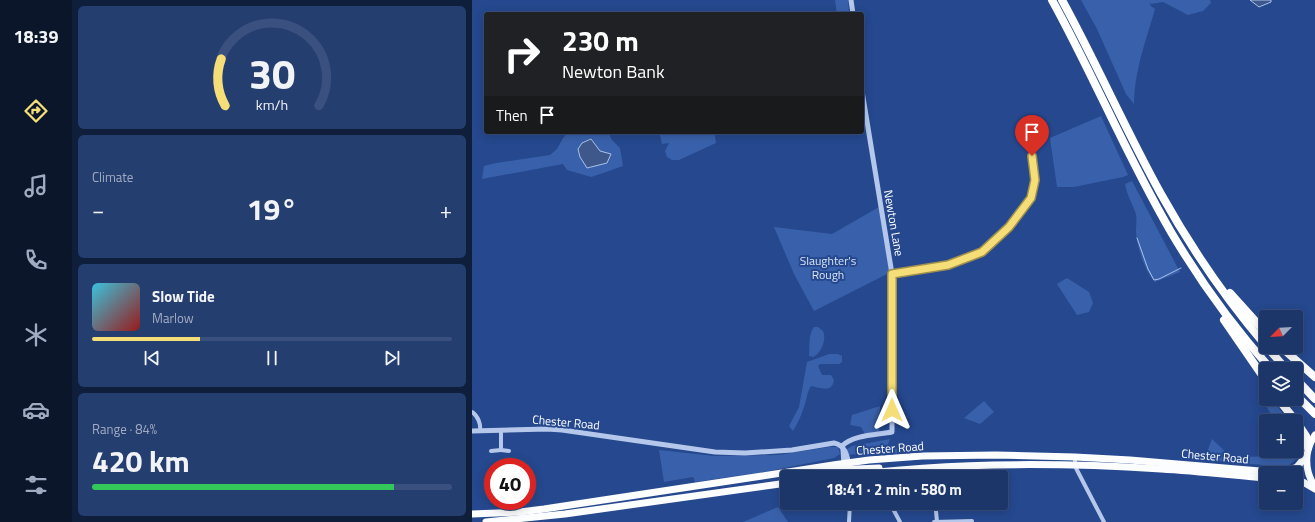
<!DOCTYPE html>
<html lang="en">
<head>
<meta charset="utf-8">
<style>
	:root { --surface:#1c366a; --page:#253e70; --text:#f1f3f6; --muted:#a0abc1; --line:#3a507e; --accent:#f5dd78 }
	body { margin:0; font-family:"Titillium Web",sans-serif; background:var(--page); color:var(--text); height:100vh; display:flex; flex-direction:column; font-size:15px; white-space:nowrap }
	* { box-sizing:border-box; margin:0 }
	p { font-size:13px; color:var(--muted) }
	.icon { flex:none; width:22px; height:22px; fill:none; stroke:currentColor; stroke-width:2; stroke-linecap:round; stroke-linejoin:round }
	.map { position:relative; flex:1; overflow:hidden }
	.sheet { display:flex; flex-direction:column; gap:6px; padding:6px; background:#0f1e3a; width:400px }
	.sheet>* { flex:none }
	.hud { position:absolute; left:12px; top:12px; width:380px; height:122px; border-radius:4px; box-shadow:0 2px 10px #0003,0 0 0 1px var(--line); background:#202124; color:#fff; overflow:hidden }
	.needle { width:26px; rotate:246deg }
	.controls { position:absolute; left:787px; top:310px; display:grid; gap:8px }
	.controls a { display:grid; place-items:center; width:44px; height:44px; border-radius:4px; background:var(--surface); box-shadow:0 2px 10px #0003,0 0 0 1px var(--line); font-size:20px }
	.speed { position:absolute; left:12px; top:458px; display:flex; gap:8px; font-size:20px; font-weight:700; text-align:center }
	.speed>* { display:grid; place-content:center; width:52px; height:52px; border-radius:50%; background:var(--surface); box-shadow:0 2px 10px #0003,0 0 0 1px var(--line); line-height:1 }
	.speed .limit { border:6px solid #d22; background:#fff; color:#111 }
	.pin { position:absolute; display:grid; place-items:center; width:34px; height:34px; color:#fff; margin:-41px -17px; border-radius:50% 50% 50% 0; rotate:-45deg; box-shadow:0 0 4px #0007 }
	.pin .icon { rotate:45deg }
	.me { position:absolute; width:44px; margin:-22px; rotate:0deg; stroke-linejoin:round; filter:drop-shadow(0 0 3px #0008) }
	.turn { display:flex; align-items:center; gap:14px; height:84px; padding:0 12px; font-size:18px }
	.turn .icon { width:52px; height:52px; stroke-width:2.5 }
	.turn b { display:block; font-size:28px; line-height:34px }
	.then { display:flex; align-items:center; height:38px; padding:0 12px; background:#0003; gap:8px; font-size:15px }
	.big { font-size:30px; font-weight:700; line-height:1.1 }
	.sheet .tile { flex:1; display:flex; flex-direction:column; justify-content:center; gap:6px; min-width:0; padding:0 14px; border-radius:6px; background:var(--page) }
	.sheet .dial { align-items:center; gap:0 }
	.dial svg { height:104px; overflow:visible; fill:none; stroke:var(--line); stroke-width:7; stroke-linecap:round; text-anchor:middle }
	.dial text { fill:var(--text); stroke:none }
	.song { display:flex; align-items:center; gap:12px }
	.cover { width:48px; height:48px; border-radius:6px; background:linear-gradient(135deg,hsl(190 70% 55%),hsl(0 70% 35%)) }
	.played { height:4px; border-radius:2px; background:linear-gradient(90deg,var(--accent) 30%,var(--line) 30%) }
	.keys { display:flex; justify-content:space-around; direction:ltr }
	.heat { display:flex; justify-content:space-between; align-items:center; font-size:22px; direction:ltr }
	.charge { height:6px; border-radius:3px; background:linear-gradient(90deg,#34c759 84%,var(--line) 0) }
	.trip { position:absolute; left:308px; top:470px; width:228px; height:40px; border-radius:4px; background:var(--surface); box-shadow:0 2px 10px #0003,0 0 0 1px var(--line); font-weight:700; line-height:40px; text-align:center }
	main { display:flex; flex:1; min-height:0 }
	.tabs { display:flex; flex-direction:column; width:72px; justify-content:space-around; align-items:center; background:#0b162a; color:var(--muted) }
	.tabs .icon { width:28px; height:28px }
	.tabs .selected { color:var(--accent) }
	.tabs b { font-size:18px; color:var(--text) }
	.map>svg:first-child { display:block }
	.green { fill:#3961ab }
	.water { fill:#3f588b; stroke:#a9c2ec }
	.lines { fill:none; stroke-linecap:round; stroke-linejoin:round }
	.stream { stroke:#a9c2ec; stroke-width:1 }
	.minor { stroke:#b5c8eb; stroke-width:4 }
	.tertiary { stroke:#b5c8eb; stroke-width:5 }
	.trunk { stroke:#fcfdff; stroke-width:7 }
	.motorway { stroke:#fff; stroke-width:8 }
	.route-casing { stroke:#9f904e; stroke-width:10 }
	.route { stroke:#f5dd78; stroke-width:7 }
	.labels { text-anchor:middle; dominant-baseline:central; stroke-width:4; stroke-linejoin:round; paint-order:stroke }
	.street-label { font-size:12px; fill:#fff; stroke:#25488e }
	.park-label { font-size:12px; fill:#d9e4f8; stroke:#25488e }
</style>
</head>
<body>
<main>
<nav class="tabs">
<b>18:39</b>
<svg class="icon selected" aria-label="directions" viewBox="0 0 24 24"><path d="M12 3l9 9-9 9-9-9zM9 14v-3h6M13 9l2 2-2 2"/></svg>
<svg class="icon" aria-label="music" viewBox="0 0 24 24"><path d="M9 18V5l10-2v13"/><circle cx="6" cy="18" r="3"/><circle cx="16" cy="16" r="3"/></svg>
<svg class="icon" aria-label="phone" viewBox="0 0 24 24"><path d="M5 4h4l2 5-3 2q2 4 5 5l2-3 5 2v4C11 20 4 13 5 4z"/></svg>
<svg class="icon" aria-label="climate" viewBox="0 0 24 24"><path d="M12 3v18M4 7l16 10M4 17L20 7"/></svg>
<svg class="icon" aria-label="car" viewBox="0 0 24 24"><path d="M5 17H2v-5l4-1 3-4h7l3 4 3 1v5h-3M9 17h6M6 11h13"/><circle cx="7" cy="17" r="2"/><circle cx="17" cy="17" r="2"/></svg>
<svg class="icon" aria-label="filters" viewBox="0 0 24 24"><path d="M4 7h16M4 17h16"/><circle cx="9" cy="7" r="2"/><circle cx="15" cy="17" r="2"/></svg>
</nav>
<section class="sheet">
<div class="tile dial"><svg viewBox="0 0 100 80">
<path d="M14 69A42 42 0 1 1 86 69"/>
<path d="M14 69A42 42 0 0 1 11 33" stroke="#f5dd78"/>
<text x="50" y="56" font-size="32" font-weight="700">30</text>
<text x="50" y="72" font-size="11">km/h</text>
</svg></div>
<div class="tile"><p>Climate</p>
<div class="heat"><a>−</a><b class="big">19°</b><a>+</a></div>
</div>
<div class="tile">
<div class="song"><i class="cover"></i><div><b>Slow Tide</b><p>Marlow</p></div></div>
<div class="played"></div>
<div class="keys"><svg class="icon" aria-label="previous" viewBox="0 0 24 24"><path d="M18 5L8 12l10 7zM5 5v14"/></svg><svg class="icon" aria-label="pause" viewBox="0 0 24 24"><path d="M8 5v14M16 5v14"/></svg><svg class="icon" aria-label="next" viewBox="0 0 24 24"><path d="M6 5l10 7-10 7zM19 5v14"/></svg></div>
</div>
<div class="tile"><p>Range · 84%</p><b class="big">420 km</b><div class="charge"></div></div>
</section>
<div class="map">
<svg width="843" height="522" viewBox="0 0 843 522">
	<rect width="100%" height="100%" fill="#25488e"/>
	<g class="green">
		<polygon points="363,0 376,0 377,14 365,14"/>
		<path d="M609,0H738L739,3L731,11L716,15L691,2L679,4L677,2L679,6L683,9C674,40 662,72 662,104L654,94L625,29Z"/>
		<polygon points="629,116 656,175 651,177 602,187 585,187 578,138"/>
		<polygon points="97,132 136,132 140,140 148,148 151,166 137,171 119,177 95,170 91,164 10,179 12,166 24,163 78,155 85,149 91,138"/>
		<polygon points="195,132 245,132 243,136 244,143 207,160 200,160 195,157 193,151 197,143 190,144 188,135"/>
		<path d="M660,181L708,272L683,282C673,272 665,247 664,232C664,226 665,219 664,214C660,203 655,195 653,184Z"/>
		<polygon points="407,207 419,272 342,311 322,274 302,227 360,234"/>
		<polygon points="595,278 617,292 621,303 617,312 605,315 585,284"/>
		<path d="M342,327H346C347,328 349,329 351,331C355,339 349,354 341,357L337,356C338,346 336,335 342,327Z"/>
		<path d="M357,354H366L370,356V362L367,364H348L346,366L350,375H359L362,380C360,393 349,388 339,386C335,392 335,398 333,404C330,414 326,423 321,431L317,426L327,407L335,362Z"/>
		<polygon points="790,399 801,401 817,421 803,421"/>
		<path d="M512,401L522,412C517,416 513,420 508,424L492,418Z"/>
		<polygon points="408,406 407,432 393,434 389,427 378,425 380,415"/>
		<polygon points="824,431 830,440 829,455 817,465 803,466 732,460 740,439 757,455 764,457 808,456 817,452 817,451 824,451"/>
		<polygon points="418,439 414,449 437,445 442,448 441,452 389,456 381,454 377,455 375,449 380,446"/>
		<polygon points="357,447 366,447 368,454 362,458 298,471 223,482 221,477 192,482 187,450 242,456 306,455"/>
		<polygon points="306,507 316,522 271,522"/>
	</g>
	<g class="water">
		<polygon points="778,0 799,0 799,2 787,7"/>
		<polygon points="119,139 128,151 139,154 135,163 115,168 108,157 106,149 110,143"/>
	</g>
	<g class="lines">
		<polyline class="stream" points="665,238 676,269 682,280 687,279 709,268"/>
		<g class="minor">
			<polyline points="420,274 476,265 509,252 537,227 559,198 563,180 560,156"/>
			<path d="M0,412C6,416 9,424 8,431"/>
			<polyline points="29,450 37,451"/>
			<polyline points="19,451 29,450 29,430"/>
			<polyline points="603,457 603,466 606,472 632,522"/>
			<polyline points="419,505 428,522"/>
			<polyline points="377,522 378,503"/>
			<polyline points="462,522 500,521"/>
			<polyline points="465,522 464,511 465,503"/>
		</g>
		<g class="tertiary">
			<polyline points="379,0 381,14"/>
			<path d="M0,431L75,429L90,430L243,452L273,453L320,450L362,443C373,445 375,455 377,465"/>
			<path d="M370,446C381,435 404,435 420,432V274L390,91"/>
			<polyline points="371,450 372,466"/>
		</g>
		<g class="trunk">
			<path d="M843,435C832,451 832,470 843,487"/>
			<polyline points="337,473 361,470 407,468"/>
			<path d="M363,477C471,462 580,462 689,469C724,471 759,475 794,478"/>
			<polyline points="824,480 831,482 843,489"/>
			<polyline points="0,514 48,512 72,509 290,476 361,465 397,460 450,456 524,455 603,457 658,460 811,473 825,467 834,456"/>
			<polyline points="14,522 93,514 315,483"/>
		</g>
		<g class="motorway">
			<path d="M580,0C622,76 655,157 699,232C728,281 761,327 799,369"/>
			<path d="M590,0C625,64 654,131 689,194C719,248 754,299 794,346"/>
			<polyline points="758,293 794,333"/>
			<polyline points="752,320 794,381"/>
			<polyline points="795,347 814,369"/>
			<polyline points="809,347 843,377"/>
			<polyline points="824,379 843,399"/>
			<polyline points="824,395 843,414"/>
			<polyline points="806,399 824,421"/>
			<polyline points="824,421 834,436 836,448"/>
		</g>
	</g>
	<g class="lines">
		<g class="route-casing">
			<polyline id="route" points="420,410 420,274 476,265 510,252 537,227 559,198 563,180 560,156"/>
		</g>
		<use href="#route" class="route"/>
	</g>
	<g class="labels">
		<g class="street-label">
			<text transform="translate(422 223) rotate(80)">Newton Lane</text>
			<text transform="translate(94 422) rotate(5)">Chester Road</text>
			<text transform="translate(418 448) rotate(-4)">Chester Road</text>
			<text transform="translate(743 456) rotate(5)">Chester Road</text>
		</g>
		<g class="park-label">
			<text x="356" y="260">Slaughter's<tspan x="356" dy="14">Rough</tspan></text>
		</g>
	</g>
</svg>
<div class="controls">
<a><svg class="needle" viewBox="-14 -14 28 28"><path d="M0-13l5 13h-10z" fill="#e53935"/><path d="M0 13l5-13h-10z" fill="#a0abc1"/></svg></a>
<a><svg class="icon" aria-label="layers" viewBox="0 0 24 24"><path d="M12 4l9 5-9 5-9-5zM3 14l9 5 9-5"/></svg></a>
<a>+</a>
<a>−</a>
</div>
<div class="speed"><div class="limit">40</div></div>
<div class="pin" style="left:560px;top:156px;background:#d93025"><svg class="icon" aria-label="arrive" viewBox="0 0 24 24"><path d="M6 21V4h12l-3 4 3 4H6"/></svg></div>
<svg class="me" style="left:420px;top:410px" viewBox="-20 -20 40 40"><path d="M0-17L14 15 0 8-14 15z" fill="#f5dd78" stroke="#fff" stroke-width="4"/></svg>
<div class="trip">18:41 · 2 min · 580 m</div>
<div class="hud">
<div class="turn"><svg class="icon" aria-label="right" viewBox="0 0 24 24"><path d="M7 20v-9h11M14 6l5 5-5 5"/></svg><div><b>230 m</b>Newton Bank</div></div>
<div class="then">Then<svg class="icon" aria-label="arrive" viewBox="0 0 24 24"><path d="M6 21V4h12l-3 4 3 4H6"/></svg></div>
</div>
</div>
</main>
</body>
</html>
